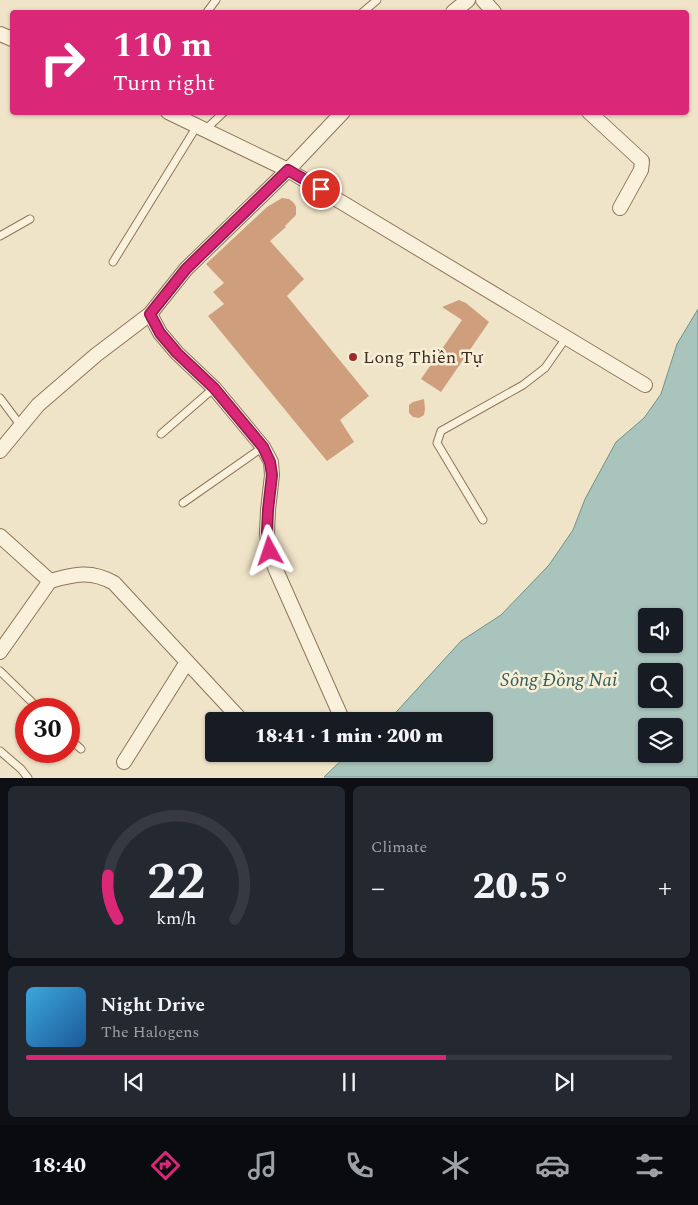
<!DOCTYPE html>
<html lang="en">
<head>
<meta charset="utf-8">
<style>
	:root { --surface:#171b24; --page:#242831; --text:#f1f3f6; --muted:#9ea1a6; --line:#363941; --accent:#db2777 }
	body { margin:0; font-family:Spectral,serif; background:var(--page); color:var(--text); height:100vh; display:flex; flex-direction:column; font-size:19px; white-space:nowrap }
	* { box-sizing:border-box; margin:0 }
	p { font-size:16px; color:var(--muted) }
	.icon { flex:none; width:28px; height:28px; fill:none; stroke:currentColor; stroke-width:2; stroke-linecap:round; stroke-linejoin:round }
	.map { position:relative; height:778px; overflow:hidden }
	.drawer { display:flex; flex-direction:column; gap:8px; padding:8px; background:#0d0f14; flex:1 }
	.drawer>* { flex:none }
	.hud { position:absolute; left:10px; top:10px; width:679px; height:105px; border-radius:5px; box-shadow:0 1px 4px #0004; background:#db2777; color:#fff; overflow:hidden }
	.buttons { position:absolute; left:638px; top:608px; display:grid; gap:10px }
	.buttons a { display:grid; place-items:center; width:45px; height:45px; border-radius:5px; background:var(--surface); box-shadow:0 1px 4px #0004; font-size:25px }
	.speed { position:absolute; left:15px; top:698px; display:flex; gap:10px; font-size:25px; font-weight:700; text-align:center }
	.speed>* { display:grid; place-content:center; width:65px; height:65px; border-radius:50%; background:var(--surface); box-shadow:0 1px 4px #0004; line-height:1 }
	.speed .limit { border:8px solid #d22; background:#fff; color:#111 }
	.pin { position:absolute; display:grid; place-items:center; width:42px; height:42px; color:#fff; margin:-21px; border:2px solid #fff; border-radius:50%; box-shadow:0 1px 5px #0007 }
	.me { position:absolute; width:55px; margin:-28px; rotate:355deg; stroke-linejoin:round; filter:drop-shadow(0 0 4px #0008) }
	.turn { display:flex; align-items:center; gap:18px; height:105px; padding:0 20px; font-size:22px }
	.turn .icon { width:65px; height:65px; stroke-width:2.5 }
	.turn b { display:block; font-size:35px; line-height:42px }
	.big { font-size:38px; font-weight:800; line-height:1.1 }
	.drawer .widget { flex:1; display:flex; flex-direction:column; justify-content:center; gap:8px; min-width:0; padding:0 18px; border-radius:8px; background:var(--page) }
	.drawer .dial { align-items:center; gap:0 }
	.dial svg { height:130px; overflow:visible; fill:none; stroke:var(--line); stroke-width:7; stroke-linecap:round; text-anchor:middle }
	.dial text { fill:var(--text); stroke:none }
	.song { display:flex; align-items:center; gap:15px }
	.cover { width:60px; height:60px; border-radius:8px; background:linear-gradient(135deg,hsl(200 70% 55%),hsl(210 70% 35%)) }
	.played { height:5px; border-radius:2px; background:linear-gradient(90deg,var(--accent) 65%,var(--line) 65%) }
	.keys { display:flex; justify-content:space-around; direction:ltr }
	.heat { display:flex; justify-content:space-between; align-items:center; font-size:28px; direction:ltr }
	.drawer .tiles { flex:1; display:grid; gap:8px; grid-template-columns:1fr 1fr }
	.widget:last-child { grid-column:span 2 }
	.trip { position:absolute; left:205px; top:712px; width:288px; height:50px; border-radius:5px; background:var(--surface); box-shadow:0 1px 4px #0004; font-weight:800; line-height:50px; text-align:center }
	.tabs { display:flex; height:80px; justify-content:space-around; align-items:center; background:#090b0e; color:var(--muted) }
	.tabs .icon { width:35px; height:35px }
	.tabs .selected { color:var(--accent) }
	.tabs b { font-size:22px; color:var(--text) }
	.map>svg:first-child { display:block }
	.water { fill:#a9c4bc; stroke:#6f938a; fill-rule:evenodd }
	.building { fill:#cf9f7d }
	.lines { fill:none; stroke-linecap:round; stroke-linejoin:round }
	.service-casing { stroke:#8d765c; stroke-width:9 }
	.minor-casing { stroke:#8d765c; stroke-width:16 }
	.service { stroke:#faf1dc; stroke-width:7 }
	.minor { stroke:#faf1dc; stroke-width:14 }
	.route-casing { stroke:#8e194d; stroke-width:12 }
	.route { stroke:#db2777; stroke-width:9 }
	.poi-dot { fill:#9e2a2b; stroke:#f7eed8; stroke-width:2 }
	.labels { text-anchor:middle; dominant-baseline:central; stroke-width:5; stroke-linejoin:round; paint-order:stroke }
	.poi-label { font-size:18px; fill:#3d2e20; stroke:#f7eed8; text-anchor:start }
	.water-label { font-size:19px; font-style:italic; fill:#2f5d5a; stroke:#f7eed8 }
</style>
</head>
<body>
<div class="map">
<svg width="698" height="778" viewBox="0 0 698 778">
	<rect width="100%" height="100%" fill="#f0e4c8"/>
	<path class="water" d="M698,309V777H324L348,754H484V721H388L461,641L501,615L549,565L573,530L585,499L616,442L644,418L661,394L677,344ZM646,616H674V644H646ZM646,671H674V699H646ZM646,726H674V754H646Z"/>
	<g class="building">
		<polygon points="282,198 289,199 294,203 296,207 296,215 285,226 286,227 270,241 304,279 287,296 369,396 340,420 354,442 327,461 208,316 224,304 213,292 224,283 206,264 267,207"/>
		<polygon points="459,300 466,303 489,322 441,392 421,379 462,320 442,307"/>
		<polygon points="424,399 425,409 424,415 419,418 413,417 409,413 409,405 413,402"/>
	</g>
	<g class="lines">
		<g class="service-casing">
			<g id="service">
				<polyline points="207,12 216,0"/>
				<polyline points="363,12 377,0"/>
				<polyline points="205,130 224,112"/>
				<polyline points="0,236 30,219"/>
				<polyline points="113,262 197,126"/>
				<polyline points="0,398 21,426"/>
				<polyline points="161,434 214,388"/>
				<polyline points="183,503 263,447"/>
				<polyline points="483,520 437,443 441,431 523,385 545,368 566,338"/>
				<polyline points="0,671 39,709"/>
				<polyline points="69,738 81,749"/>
				<polyline points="0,751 21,769 28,778"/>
			</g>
		</g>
		<g class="minor-casing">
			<g id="minor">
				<polyline points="483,0 494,12"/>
				<polyline points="453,12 468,0"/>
				<polyline points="0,34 12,39"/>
				<polyline points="168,112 288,170 645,385"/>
				<polyline points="589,112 642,161 641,170 620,208"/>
				<polyline points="0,451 38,405 96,355 150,314"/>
				<polyline points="0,536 50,581 0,652"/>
				<path d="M50,581C75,574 91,570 114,583L242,721"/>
				<polyline points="343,721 276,570 269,551 267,532 268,510 272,475 271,462 263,447 214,388 177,353 160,333 150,314 186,269 288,170 343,112"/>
				<polyline points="124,762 187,662"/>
			</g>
		</g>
		<use href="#service" class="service"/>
		<use href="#minor" class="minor"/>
	</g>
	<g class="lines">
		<g class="route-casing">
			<polyline id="route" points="270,551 267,532 268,510 272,475 270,462 263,447 214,388 177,353 160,333 150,314 186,269 288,170 321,189"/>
		</g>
		<use href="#route" class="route"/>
	</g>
	<circle class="poi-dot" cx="353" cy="357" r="5"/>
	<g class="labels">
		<g class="poi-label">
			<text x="363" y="357">Long Thiền Tự</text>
		</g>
		<g class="water-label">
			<text x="559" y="680">Sông Đồng Nai</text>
		</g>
	</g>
</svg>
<div class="buttons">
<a><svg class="icon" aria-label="sound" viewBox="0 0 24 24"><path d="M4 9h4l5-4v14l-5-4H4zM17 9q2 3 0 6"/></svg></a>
<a><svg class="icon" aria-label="search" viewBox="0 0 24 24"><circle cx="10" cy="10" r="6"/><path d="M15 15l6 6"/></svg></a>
<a><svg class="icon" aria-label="layers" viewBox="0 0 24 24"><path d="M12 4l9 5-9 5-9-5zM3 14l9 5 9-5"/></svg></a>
</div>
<div class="speed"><div class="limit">30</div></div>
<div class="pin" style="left:321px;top:189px;background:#d93025"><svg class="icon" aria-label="arrive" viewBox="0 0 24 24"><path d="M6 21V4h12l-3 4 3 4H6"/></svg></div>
<svg class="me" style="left:270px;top:551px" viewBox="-20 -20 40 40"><path d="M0-17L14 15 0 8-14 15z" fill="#db2777" stroke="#fff" stroke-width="4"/></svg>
<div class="trip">18:41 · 1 min · 200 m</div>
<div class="hud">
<div class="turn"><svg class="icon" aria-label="right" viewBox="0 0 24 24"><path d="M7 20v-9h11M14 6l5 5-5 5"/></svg><div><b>110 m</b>Turn right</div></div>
</div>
</div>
<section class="drawer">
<div class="tiles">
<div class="widget dial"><svg viewBox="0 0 100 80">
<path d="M14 69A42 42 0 1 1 86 69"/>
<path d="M14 69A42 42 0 0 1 8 42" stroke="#db2777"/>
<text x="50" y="56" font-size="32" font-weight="700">22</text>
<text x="50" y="72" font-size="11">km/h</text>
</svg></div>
<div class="widget"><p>Climate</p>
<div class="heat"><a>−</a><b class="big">20.5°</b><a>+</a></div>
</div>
<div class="widget">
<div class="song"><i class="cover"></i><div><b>Night Drive</b><p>The Halogens</p></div></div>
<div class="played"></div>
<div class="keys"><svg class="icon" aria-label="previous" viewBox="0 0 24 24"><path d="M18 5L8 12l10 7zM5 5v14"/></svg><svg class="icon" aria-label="pause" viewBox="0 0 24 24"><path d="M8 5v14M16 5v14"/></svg><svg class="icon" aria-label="next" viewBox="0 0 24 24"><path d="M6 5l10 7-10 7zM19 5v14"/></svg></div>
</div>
</div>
</section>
<nav class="tabs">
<b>18:40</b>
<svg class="icon selected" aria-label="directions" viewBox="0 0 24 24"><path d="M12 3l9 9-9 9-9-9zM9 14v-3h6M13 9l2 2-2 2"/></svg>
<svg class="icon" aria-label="music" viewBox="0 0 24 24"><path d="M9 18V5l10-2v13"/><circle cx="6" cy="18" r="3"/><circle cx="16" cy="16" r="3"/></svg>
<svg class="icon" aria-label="phone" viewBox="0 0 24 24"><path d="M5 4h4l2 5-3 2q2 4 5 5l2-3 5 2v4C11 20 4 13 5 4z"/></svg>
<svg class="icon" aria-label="climate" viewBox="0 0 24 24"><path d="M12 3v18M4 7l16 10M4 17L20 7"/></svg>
<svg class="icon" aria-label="car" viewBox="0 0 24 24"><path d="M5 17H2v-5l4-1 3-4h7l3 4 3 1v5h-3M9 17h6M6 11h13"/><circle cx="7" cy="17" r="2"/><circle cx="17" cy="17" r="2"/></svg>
<svg class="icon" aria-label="filters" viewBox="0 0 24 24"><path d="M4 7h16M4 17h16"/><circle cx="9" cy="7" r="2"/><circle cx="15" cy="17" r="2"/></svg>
</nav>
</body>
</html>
